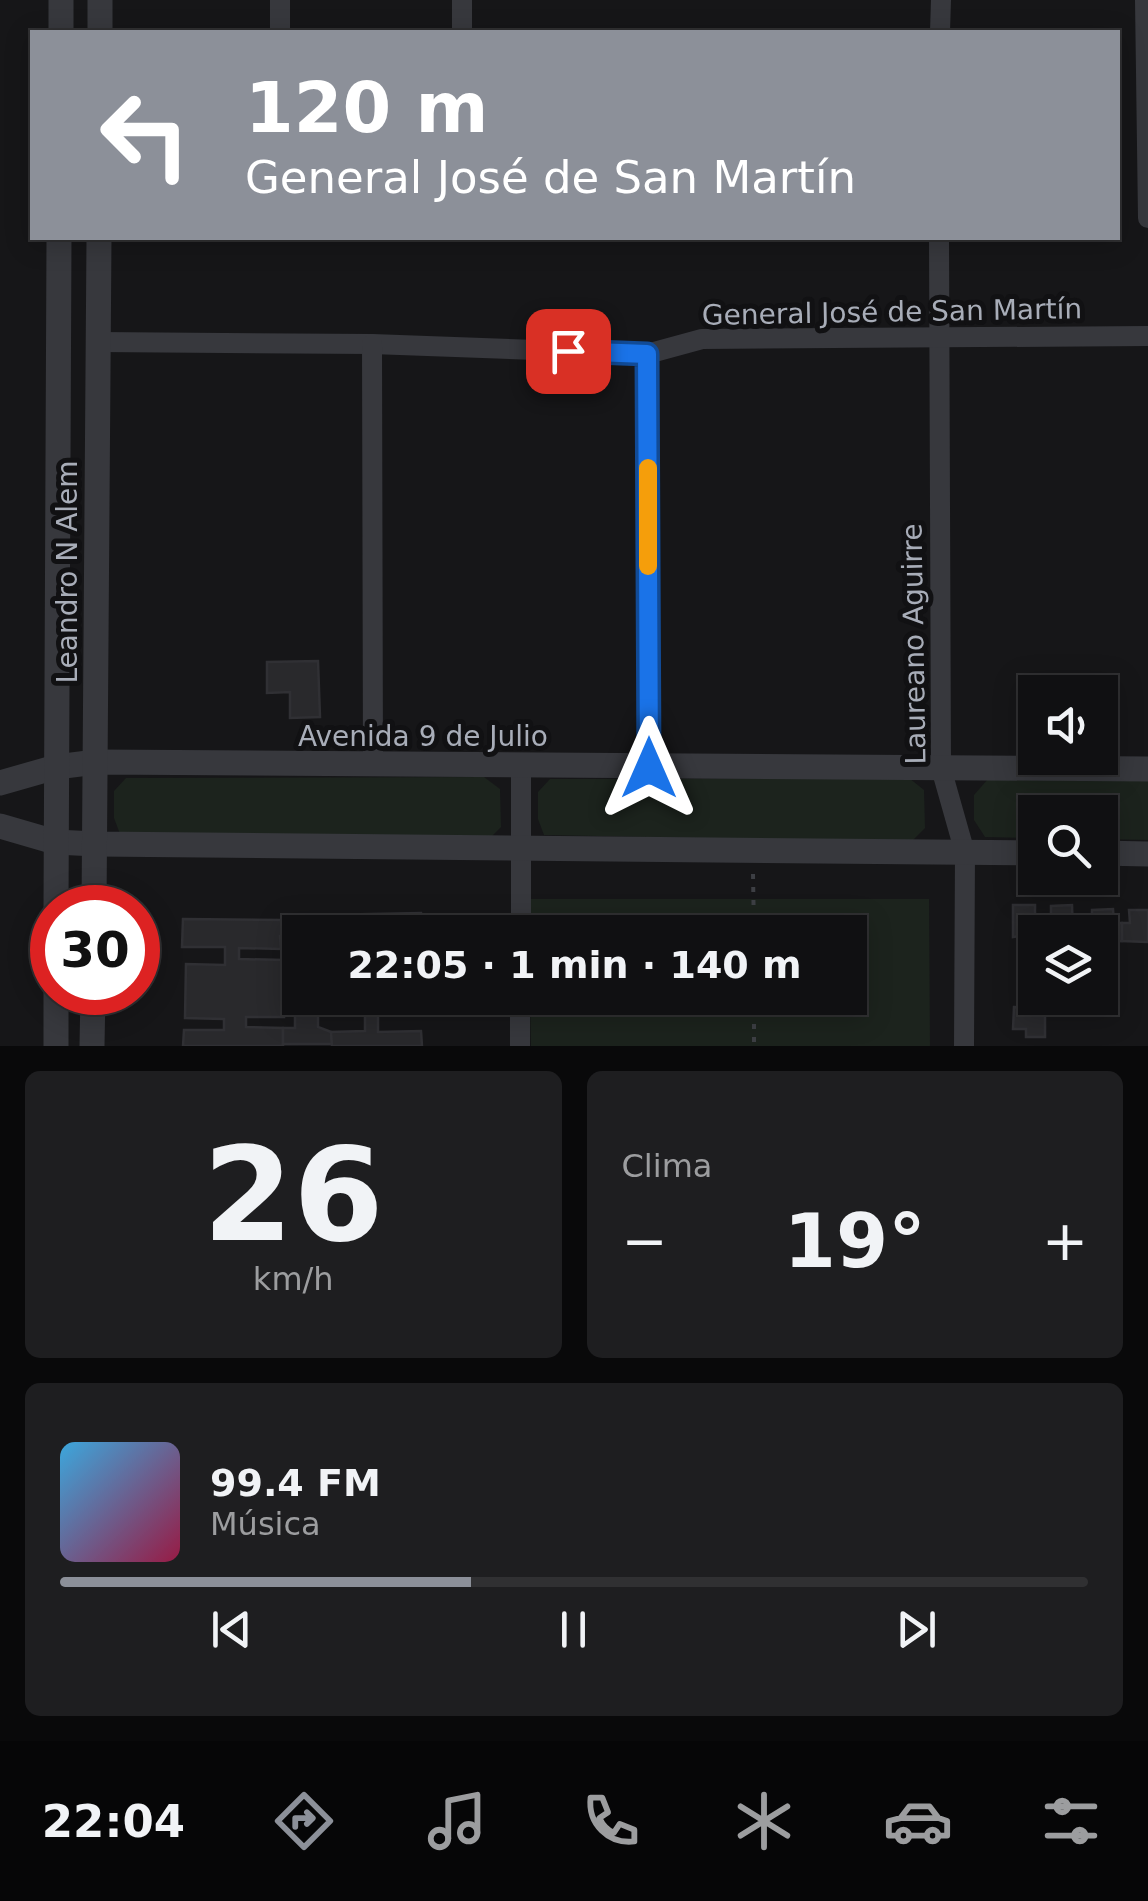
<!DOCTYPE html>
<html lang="es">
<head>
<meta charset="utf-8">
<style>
	:root { --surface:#101012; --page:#1e1e20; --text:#f1f3f6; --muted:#9c9d9f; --line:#303032; --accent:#8c9099 }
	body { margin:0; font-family:"DejaVu Sans",sans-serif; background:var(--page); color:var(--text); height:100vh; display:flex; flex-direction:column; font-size:38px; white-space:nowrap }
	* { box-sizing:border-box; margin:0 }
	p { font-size:32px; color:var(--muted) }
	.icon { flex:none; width:55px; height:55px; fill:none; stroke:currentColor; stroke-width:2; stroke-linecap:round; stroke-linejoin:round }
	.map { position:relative; height:1046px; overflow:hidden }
	.sheet { display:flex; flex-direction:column; gap:25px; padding:25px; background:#09090a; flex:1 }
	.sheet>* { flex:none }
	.guide { position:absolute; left:30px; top:30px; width:1090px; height:210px; border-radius:0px; box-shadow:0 5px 25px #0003,0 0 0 2px var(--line); background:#8c9099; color:#fff; overflow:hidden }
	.fabs { position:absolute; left:1018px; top:675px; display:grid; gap:20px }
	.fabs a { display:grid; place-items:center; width:100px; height:100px; border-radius:0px; background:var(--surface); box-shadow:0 5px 25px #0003,0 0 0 2px var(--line); font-size:50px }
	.speed { position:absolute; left:30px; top:885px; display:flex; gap:20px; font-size:50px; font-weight:700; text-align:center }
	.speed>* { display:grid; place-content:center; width:130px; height:130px; border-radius:50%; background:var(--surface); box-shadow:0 5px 25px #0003,0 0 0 2px var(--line); line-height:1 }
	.speed .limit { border:15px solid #d22; background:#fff; color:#111 }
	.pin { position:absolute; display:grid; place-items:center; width:85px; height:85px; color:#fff; margin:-42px; border-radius:20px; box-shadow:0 5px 15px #0006 }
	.me { position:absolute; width:110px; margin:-55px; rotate:0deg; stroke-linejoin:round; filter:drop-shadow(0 0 8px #0008) }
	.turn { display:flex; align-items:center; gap:35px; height:210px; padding:0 50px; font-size:45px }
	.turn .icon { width:130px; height:130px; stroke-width:2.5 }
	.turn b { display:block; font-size:70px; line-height:85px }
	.big { font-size:75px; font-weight:700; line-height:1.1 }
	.sheet .widget { flex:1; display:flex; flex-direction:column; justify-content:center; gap:15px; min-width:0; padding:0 35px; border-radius:15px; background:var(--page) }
	.sheet .dial { align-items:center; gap:0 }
	.dial b { font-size:130px; line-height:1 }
	.song { display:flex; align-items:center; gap:30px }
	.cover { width:120px; height:120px; border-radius:15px; background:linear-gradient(135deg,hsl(200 70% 55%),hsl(340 70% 35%)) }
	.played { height:10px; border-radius:5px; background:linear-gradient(90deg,var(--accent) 40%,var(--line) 40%) }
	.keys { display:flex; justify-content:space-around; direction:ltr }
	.heat { display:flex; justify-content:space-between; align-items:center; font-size:55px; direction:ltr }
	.sheet .tiles { flex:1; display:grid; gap:25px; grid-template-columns:1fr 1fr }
	.widget:last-child { grid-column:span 2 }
	.trip { position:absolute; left:282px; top:915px; width:585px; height:100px; border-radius:0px; background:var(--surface); box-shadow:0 5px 25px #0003,0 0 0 2px var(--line); font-weight:700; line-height:100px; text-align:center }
	.tab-bar { display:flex; height:160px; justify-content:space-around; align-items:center; background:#060607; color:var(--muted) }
	.tab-bar .icon { width:70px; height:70px }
	.tab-bar .active { color:var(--accent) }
	.tab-bar b { font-size:45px; color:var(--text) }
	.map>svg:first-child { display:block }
	.green { fill:#1c231d }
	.building { fill:#29292c; stroke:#303034; stroke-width:2.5 }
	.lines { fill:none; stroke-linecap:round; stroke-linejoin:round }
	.path { stroke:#3d3f44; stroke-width:4; stroke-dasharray:5 8; stroke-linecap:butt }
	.minor { stroke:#37383d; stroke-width:20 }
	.tertiary { stroke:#37383d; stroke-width:25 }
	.route-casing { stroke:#114b97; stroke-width:25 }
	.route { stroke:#1a73e8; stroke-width:18 }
	.slow { stroke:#f59e0b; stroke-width:18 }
	.labels { text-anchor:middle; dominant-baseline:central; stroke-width:10; stroke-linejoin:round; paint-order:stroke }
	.street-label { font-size:28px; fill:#a8adb8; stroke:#111113 }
</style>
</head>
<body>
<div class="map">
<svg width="1148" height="1046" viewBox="0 0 1148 1046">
	<rect width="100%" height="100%" fill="#161618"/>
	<g class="green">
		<polygon points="484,777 500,789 501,827 487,841 120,834 114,818 114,791 126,778"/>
		<polygon points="909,778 924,790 925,828 911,842 544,835 538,819 538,792 550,779"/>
		<polygon points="988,779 1148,779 1148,840 1100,839 1100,812 1035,812 1035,838 985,837 974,820 974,795"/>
		<polygon points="530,899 929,899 930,1046 531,1046 530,998 850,998 850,932 530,932"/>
	</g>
	<g class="building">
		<polygon points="318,661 320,717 290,718 290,692 267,693 267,662"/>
		<polygon points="1013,905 1035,905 1035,918 1043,918 1043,932 1013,937"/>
		<polygon points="1072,905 1073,932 1043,932 1043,918 1051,919 1051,906"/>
		<polygon points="1113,909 1114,923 1122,923 1122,941 1100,942 1100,932 1092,932 1092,910"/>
		<polygon points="1129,910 1148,910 1148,942 1122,941 1122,923 1130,923"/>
		<polygon points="421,913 422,932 325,932 324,915"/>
		<polygon points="183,919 282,920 281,949 239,948 239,959 284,960 284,1017 246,1017 246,1027 283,1028 283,1046 183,1046 184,1030 224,1030 224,1019 185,1018 186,964 225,965 225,947 182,947"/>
		<polygon points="280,936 300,936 300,998 318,998 318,1027 331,1032 332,1044 283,1044 283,1028 295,1028 295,950 281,949"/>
		<polygon points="340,998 425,998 425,1012 378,1012 378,1032 421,1031 422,1046 332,1046 331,1032 365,1031 365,1004 341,1005"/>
		<polygon points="1014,1007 1045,1008 1045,1037 1026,1037 1026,1029 1013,1029"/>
	</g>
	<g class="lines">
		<g class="path">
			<polyline points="753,874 754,932"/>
			<polyline points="754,998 754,1046"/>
		</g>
		<g class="minor">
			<polyline points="280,0 280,32"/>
			<polyline points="1145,0 1148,218"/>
			<polyline points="462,32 462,0"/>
			<polyline points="940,32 941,0"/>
			<polyline points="939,238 941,768 965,853 964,1046"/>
			<polyline points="98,342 372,344 647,354 702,339 1148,336"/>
			<polyline points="372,344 373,766"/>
			<polyline points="647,354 649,768"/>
			<polyline points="521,932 521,767"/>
			<polyline points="520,1046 520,998"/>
		</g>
		<g class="tertiary">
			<polyline points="61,32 61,0"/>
			<polyline points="100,32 100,0"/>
			<polyline points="0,783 56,767 96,762 1148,769"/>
			<polyline points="0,826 55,842 96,844 1035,853"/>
			<polyline points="1100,853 1148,854"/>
			<polyline points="56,908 59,238"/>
			<polyline points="94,908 99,238"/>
			<polyline points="56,992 56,1046"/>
			<polyline points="92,1046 93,992"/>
		</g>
	</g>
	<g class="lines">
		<g class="route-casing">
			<polyline id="route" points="568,351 647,354 649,768"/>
		</g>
		<use href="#route" class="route"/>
		<polyline class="slow" points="648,468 648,566"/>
	</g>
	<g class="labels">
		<g class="street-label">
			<text transform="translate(892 312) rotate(-1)">General José de San Martín</text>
			<text transform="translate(67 572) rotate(-90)">Leandro N Alem</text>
			<text transform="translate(914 644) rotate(-91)">Laureano Aguirre</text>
			<text x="423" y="736">Avenida 9 de Julio</text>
		</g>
	</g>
</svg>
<div class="fabs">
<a><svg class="icon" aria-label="sound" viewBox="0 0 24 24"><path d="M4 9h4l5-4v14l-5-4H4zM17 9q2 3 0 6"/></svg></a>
<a><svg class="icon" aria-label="search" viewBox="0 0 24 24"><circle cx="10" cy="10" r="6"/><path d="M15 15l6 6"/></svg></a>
<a><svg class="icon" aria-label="layers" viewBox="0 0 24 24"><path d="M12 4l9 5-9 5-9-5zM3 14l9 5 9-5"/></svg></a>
</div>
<div class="speed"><div class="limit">30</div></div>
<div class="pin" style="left:568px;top:351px;background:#d93025"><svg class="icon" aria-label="arrive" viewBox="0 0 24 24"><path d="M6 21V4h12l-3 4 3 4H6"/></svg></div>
<svg class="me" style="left:649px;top:768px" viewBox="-20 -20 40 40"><path d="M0-17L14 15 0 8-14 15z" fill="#1a73e8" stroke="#fff" stroke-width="4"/></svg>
<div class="trip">22:05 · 1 min · 140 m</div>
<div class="guide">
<div class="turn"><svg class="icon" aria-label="left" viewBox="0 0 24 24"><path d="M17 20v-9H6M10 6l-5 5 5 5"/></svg><div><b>120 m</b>General José de San Martín</div></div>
</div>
</div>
<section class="sheet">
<div class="tiles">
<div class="widget dial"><b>26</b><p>km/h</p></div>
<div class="widget"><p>Clima</p>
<div class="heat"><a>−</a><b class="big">19°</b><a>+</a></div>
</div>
<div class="widget">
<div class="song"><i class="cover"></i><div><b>99.4 FM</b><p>Música</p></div></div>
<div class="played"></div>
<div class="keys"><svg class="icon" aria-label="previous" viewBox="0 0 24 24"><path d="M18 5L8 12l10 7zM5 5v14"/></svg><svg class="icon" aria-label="pause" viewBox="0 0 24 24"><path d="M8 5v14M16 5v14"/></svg><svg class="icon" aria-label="next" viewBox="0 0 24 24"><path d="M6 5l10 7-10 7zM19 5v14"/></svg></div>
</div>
</div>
</section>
<nav class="tab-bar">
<b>22:04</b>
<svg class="icon active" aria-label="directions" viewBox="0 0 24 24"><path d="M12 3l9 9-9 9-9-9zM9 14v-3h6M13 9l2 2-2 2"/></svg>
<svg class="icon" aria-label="music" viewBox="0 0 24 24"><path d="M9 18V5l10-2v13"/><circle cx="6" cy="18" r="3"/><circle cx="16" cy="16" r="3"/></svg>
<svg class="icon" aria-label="phone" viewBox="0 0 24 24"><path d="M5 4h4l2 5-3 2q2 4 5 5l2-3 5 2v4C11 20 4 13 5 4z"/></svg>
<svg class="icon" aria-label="climate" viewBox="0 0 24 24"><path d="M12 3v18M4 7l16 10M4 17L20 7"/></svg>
<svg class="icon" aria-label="car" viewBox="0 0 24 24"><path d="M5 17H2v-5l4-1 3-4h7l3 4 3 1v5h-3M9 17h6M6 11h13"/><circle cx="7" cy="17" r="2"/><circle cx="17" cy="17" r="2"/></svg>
<svg class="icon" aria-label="filters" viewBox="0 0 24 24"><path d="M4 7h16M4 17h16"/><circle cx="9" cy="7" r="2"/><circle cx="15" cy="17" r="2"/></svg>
</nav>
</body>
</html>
